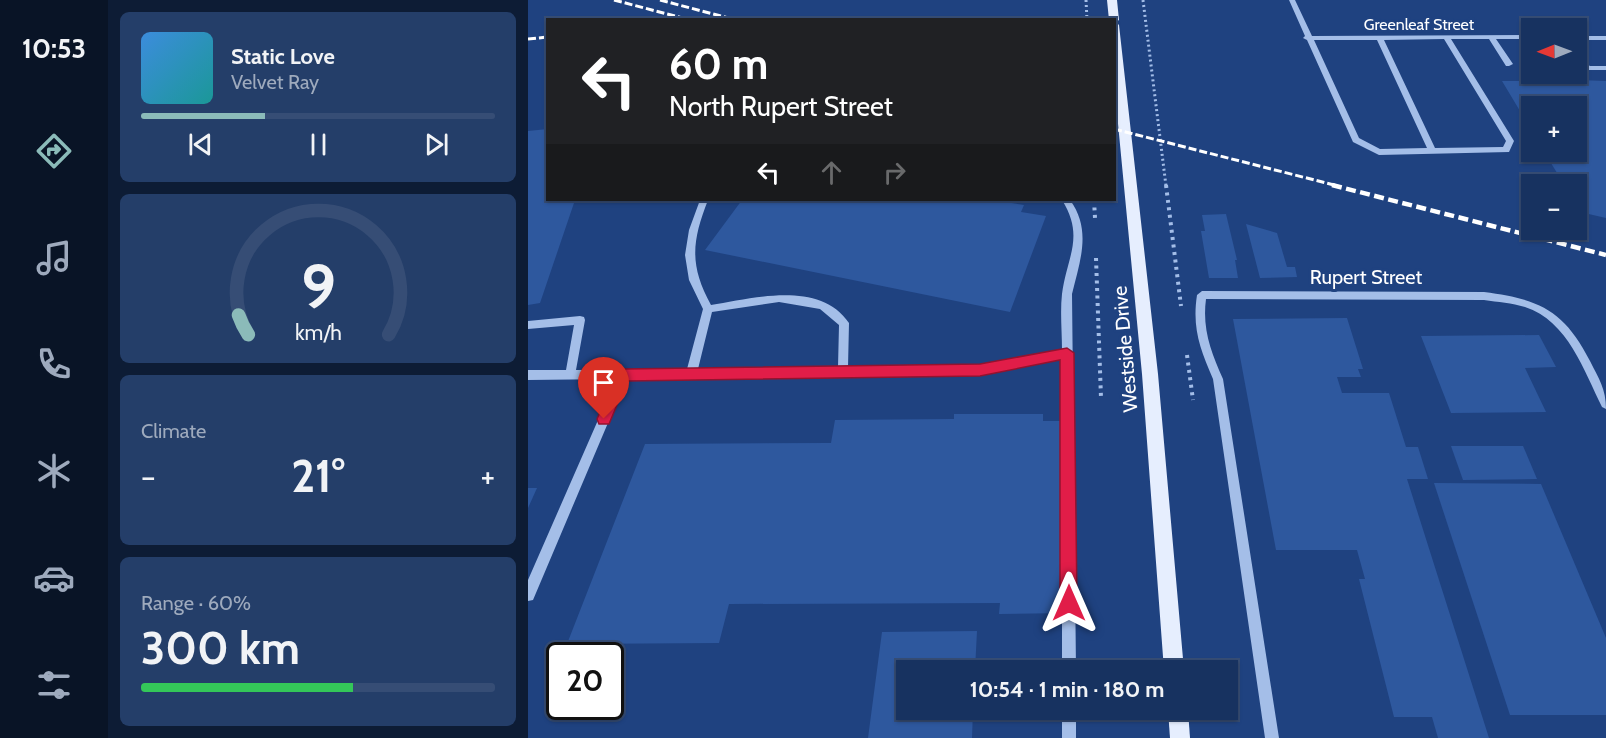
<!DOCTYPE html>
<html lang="en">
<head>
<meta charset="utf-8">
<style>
	:root { --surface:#173260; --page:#243e69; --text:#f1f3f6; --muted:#9eaabd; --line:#364d75; --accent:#8bbbb9 }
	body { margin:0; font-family:Cabin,sans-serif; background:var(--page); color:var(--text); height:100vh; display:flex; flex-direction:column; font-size:22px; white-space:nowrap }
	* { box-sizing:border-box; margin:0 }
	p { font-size:20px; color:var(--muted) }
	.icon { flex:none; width:33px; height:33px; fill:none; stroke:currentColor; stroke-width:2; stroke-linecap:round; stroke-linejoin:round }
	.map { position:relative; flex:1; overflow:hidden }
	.sheet { display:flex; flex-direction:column; gap:12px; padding:12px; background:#0d1c35; width:420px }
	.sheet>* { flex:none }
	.guide { position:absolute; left:18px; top:18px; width:570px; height:183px; border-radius:0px; box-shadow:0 2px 4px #0004,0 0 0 2px var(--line); background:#202124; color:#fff; overflow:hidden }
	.needle { width:39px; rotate:269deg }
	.fabs { position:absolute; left:993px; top:18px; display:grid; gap:12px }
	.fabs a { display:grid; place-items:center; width:66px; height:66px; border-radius:0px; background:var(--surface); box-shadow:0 2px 4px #0004,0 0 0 2px var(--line); font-size:30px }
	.speed { position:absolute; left:18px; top:642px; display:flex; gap:12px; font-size:30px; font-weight:700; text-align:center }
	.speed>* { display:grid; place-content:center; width:78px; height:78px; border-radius:50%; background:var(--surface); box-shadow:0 2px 4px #0004,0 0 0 2px var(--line); line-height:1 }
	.speed .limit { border:3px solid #111; border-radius:9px; background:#fff; color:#111 }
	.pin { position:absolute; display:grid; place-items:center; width:51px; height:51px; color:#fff; margin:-62px -26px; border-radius:50% 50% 50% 0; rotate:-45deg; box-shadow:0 0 6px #0007 }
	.pin .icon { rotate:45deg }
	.me { position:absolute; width:66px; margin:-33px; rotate:0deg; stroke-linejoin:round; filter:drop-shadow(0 0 4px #0008) }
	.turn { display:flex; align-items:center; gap:21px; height:126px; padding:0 24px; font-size:27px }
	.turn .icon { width:78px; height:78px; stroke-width:2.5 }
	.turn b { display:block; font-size:42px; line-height:51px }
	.lanes { display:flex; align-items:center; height:57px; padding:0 24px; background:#0003; justify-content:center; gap:30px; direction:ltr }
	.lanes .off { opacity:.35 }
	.big { font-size:45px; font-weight:800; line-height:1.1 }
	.sheet .widget { flex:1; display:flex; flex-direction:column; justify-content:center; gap:9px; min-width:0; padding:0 21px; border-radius:9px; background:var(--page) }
	.sheet .dial { align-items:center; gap:0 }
	.dial svg { height:156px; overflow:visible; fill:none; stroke:var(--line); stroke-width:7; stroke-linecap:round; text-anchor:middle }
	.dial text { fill:var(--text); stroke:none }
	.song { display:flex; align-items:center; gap:18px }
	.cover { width:72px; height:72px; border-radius:9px; background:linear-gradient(135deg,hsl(210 70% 55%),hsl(180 70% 35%)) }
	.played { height:6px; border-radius:3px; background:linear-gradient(90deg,var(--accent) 35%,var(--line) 35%) }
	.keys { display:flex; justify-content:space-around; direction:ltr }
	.heat { display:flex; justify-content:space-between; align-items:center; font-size:33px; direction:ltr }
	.charge { height:9px; border-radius:4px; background:linear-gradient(90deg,#34c759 60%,var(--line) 0) }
	.trip { position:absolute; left:368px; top:660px; width:342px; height:60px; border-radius:0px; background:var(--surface); box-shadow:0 2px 4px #0004,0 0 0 2px var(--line); font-weight:800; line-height:60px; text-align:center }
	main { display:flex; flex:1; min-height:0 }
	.tabs { display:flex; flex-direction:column; width:108px; justify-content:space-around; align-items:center; background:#091426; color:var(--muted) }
	.tabs .icon { width:42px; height:42px }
	.tabs .current { color:var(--accent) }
	.tabs b { font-size:27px; color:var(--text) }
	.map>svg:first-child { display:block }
	.building { fill:#2e589e }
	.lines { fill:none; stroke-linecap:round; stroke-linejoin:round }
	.path-far1 { stroke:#a4bee8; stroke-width:3; stroke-dasharray:2 3; stroke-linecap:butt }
	.path { stroke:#a4bee8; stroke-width:4; stroke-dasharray:3 4.5; stroke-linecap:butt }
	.minor { fill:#a4bee8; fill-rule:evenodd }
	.major { fill:#e6eefe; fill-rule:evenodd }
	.rail-far1 { stroke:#fff; stroke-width:3; stroke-dasharray:8 3; stroke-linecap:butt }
	.rail { stroke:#fff; stroke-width:4.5; stroke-dasharray:10 4.5; stroke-linecap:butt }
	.route { fill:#e11d48; stroke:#92132f; stroke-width:1.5 }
	.labels { text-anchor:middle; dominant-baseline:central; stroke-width:6; stroke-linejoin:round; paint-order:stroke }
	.far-street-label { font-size:16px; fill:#fff; stroke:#1f4280 }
	.street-label { font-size:20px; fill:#fff; stroke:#1f4280 }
</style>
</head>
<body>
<main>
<nav class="tabs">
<b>10:53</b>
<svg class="icon current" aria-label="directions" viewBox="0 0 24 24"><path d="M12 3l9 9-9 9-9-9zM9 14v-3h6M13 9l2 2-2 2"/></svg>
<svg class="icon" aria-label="music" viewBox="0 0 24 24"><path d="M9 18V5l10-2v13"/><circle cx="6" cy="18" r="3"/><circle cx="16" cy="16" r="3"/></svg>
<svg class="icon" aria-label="phone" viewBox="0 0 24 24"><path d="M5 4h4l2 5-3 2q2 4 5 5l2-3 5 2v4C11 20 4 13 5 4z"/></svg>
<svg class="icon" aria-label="climate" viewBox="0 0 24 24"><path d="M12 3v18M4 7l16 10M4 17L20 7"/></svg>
<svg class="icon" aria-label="car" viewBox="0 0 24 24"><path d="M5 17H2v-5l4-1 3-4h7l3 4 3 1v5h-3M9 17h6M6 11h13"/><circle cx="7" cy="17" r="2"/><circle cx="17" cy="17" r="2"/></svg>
<svg class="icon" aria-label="filters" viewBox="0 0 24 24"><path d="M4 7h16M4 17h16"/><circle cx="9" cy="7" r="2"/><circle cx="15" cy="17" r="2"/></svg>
</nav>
<section class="sheet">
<div class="widget">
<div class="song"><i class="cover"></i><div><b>Static Love</b><p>Velvet Ray</p></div></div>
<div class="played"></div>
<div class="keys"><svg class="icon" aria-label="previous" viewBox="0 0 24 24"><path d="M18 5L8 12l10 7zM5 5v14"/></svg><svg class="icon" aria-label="pause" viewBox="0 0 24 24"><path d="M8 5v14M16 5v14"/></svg><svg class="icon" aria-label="next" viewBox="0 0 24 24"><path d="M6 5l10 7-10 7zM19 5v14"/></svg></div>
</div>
<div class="widget dial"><svg viewBox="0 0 100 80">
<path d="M14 69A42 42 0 1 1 86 69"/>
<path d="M14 69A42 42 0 0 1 9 59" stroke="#8bbbb9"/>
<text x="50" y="56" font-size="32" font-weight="700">9</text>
<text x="50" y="72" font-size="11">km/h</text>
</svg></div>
<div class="widget"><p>Climate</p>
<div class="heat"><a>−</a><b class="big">21°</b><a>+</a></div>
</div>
<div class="widget"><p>Range · 60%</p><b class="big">300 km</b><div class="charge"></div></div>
</section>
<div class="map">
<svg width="1078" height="738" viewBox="0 0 1078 738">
	<rect width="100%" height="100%" fill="#1f4280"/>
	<g class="building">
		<polygon points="1013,76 1047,76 1050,80 1078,81 1078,218 1052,212 1048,206 1048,184 1036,184 1016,152 1048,152 1048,106 1004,106 1004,131 974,81 1016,81"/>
		<polygon points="20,129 20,200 61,201 46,203 12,303 0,305 0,131"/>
		<polygon points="214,200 465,200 496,205 493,212 518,216 482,312 177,250"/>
		<polygon points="698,214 709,260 707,260 710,278 681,278 673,231 677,231 674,215"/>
		<polygon points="718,224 749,233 759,267 767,267 769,277 732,278"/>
		<polygon points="819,318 835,369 830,369 833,377 809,377 814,393 861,393 878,447 890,447 900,479 879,479 961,738 910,738 904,717 866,717 831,579 837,579 829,550 748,550 705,319"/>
		<polygon points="1011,335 1028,367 997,368 1018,412 923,413 893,336"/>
		<polygon points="426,414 515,414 515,421 536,421 537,613 471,614 472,603 201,604 191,643 39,644 117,444 303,443 307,420 426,419"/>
		<polygon points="923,446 995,446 1009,479 935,480"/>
		<polygon points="906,483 1013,484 1078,638 1078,715 982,715"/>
		<polygon points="0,488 9,488 0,508"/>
		<polygon points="449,631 447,670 378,670 378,710 445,710 444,738 340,738 354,632"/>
	</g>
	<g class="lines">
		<g class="path-far1">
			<polyline points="558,0 559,20"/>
			<polyline points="615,0 638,186"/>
		</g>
		<g class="path">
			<polyline points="638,185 653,306"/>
			<polyline points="566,200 567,218"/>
			<polyline points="568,258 573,398"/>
			<polyline points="659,355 665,400"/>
		</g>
		<g class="minor">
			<path d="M761,0H767L784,36L1004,35V39H968L985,64L981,66H978L961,39H923L986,141L981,152L851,155L825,142L779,40L775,38L777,36ZM916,39L978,141L975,147L907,148L856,40ZM786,40H849L899,148L852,149L831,138Z"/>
			<rect x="1048" y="36" width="30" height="4"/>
			<polygon points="1048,58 1062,66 1078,66 1078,70 1060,70 1048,64"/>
			<path d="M172,200H180C164,241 161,265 183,305C225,298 292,280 321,323L320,367L452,365L534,350C534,331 532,312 534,294C539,256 557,237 534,200H542C564,230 552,261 544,294L548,670H534V358L452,375L99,378L5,600L0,601V580L88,379L0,380V370H38L46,325L0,329V321L52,316L56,317L57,320L48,370L159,369L175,309L161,280L157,255L161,230ZM251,302L292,309L311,325L310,367L170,369L184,312Z"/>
			<path d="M674,291L956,292C1011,299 1036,310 1062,361C1071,379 1078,389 1078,409L1074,407C1056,371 1040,321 997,307C984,303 970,302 956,300L678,299C674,329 683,352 695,379L751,738H737L685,379C672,349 664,328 669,295Z"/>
			<rect x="534" y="710" width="14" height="28"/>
		</g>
		<g class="major">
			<polygon points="579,0 589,0 591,20 588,22 591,25 630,374 656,670 636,670 614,374 586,82 586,20 581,20"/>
			<polygon points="640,710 660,710 662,738 642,738"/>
		</g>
		<g class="rail-far1">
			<polyline points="86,0 162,20"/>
			<polyline points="132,0 208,20"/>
			<polyline points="0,39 20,37"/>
			<polyline points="586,129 810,186"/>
		</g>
		<polyline class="rail" points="804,185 1078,255"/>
	</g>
	<polygon class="route" points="539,348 546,353 549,603 547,609 541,611 535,609 532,603 532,360 452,376 99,381 81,424 71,424 69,419 90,371 95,369 452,364"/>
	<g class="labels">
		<g class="far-street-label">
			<text x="891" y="24">Greenleaf Street</text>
		</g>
		<g class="street-label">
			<text x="838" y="277">Rupert Street</text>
			<text transform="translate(597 349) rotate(-95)">Westside Drive</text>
		</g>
	</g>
</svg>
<div class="fabs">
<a><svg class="needle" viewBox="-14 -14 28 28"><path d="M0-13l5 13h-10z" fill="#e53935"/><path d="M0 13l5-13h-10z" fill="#9eaabd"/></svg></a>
<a>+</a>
<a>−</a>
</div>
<div class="speed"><div class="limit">20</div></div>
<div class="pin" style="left:76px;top:419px;background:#d93025"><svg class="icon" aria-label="arrive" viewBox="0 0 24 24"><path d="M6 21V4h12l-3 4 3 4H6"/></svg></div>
<svg class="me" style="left:541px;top:603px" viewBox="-20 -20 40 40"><path d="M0-17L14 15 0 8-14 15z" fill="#e11d48" stroke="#fff" stroke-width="4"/></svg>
<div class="trip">10:54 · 1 min · 180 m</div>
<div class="guide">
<div class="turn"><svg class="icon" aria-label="left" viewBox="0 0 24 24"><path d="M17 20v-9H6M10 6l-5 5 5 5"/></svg><div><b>60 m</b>North Rupert Street</div></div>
<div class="lanes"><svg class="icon" aria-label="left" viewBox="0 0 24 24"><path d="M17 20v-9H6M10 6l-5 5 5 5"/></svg><svg class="icon off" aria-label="ahead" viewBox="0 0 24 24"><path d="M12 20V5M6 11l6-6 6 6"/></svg><svg class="icon off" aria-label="right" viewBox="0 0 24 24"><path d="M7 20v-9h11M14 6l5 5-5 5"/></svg></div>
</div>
</div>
</main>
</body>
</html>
